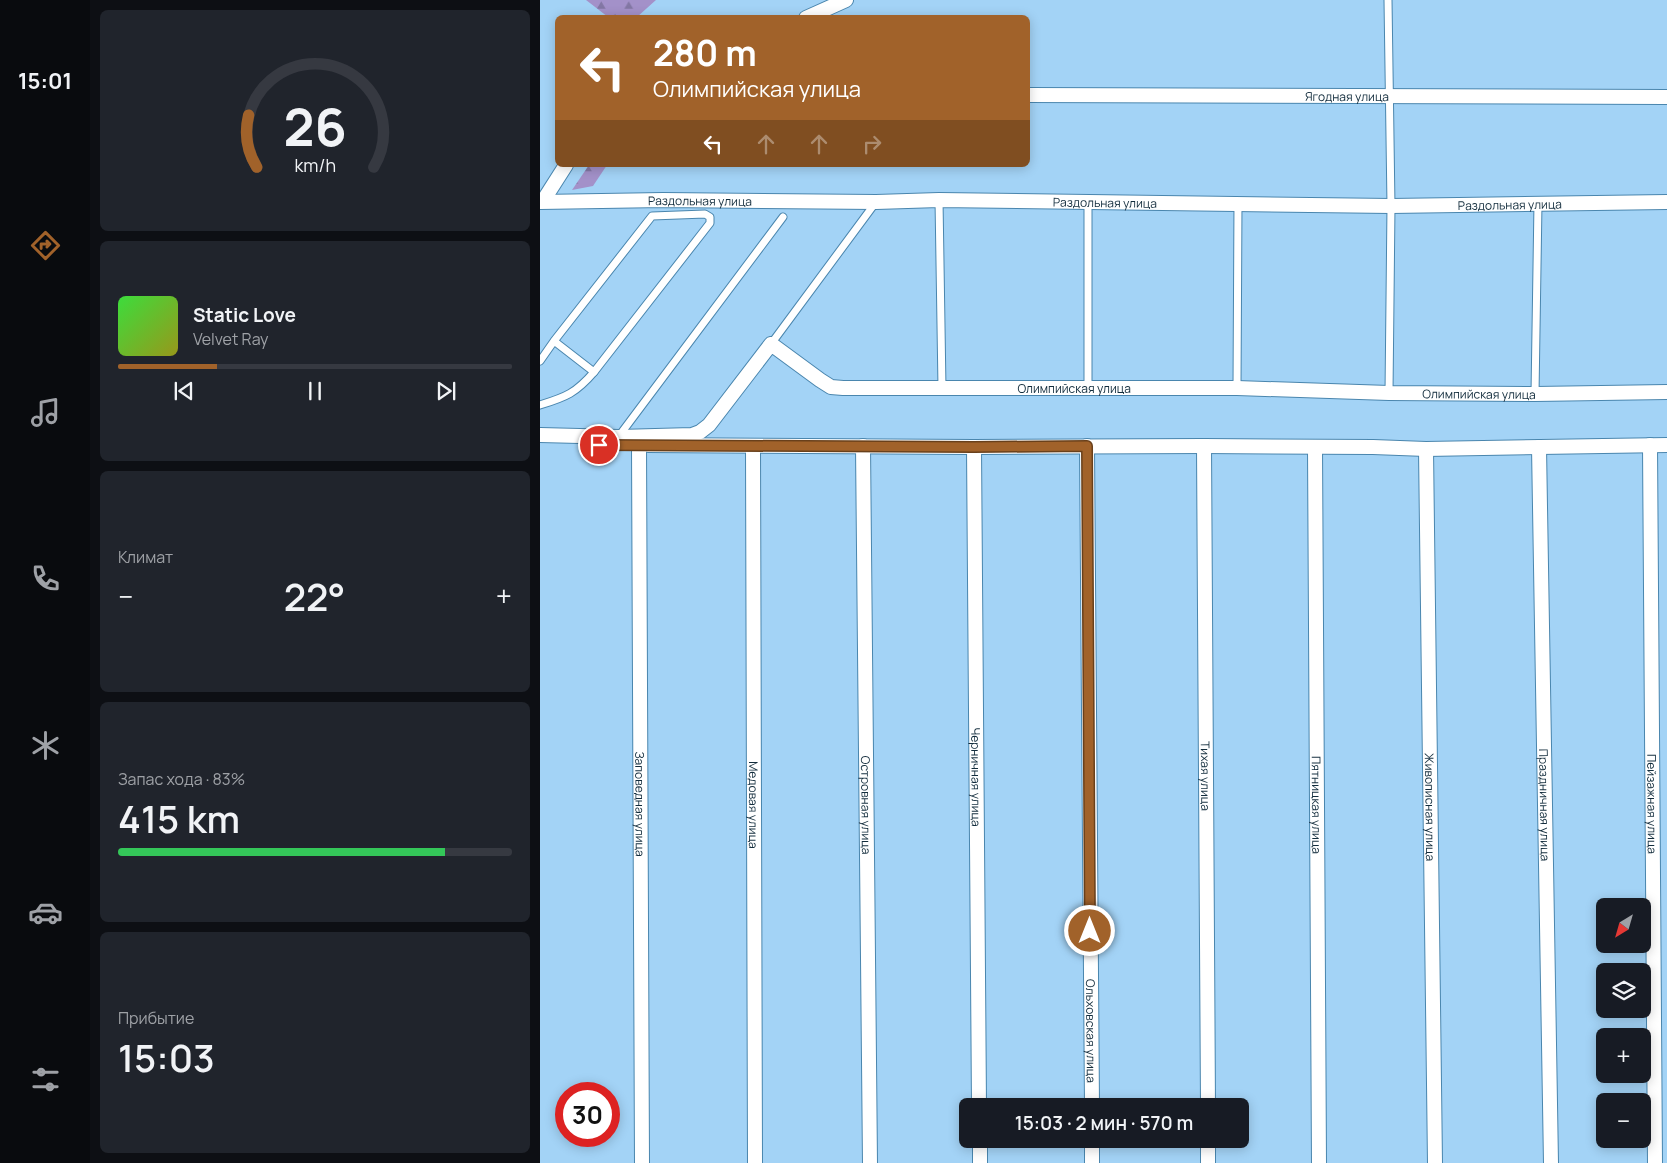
<!DOCTYPE html>
<html lang="ru">
<head>
<meta charset="utf-8">
<style>
	:root { --surface:#171b24; --page:#20242c; --text:#f1f3f6; --muted:#9ea1a6; --line:#363941; --accent:#a1622a }
	body { margin:0; font-family:Manrope,sans-serif; background:var(--page); color:var(--text); height:100vh; display:flex; flex-direction:column; font-size:19px; white-space:nowrap }
	* { box-sizing:border-box; margin:0 }
	p { font-size:16px; color:var(--muted) }
	.icon { flex:none; width:28px; height:28px; fill:none; stroke:currentColor; stroke-width:2; stroke-linecap:round; stroke-linejoin:round }
	.map { position:relative; flex:1; overflow:hidden }
	.panel { display:flex; flex-direction:column; gap:10px; padding:10px; background:#0d0f14; width:450px }
	.panel>* { flex:none }
	.banner { position:absolute; left:15px; top:15px; width:475px; height:152px; border-radius:8px; box-shadow:0 2px 12px #0003; background:#a1622a; color:#fff; overflow:hidden }
	.needle { width:32px; rotate:217deg }
	.buttons { position:absolute; left:1056px; top:898px; display:grid; gap:10px }
	.buttons a { display:grid; place-items:center; width:55px; height:55px; border-radius:8px; background:var(--surface); box-shadow:0 2px 12px #0003; font-size:25px }
	.speed { position:absolute; left:15px; top:1082px; display:flex; gap:10px; font-size:25px; font-weight:700; text-align:center }
	.speed>* { display:grid; place-content:center; width:65px; height:65px; border-radius:50%; background:var(--surface); box-shadow:0 2px 12px #0003; line-height:1 }
	.speed .limit { border:8px solid #d22; background:#fff; color:#111 }
	.pin { position:absolute; display:grid; place-items:center; width:42px; height:42px; color:#fff; margin:-21px; border:2px solid #fff; border-radius:50%; box-shadow:0 1px 5px #0007 }
	.me { position:absolute; width:55px; margin:-28px; rotate:0deg; stroke-linejoin:round; filter:drop-shadow(0 0 4px #0008) }
	.turn { display:flex; align-items:center; gap:18px; height:105px; padding:0 15px; font-size:22px }
	.turn .icon { width:65px; height:65px; stroke-width:2.5 }
	.turn b { display:block; font-size:35px; line-height:42px }
	.lanes { display:flex; align-items:center; height:48px; padding:0 15px; background:#0003; justify-content:center; gap:25px; direction:ltr }
	.lanes .off { opacity:.35 }
	.big { font-size:38px; font-weight:600; line-height:1.1 }
	.panel .widget { flex:1; display:flex; flex-direction:column; justify-content:center; gap:8px; min-width:0; padding:0 18px; border-radius:8px; background:var(--page) }
	.panel .dial { align-items:center; gap:0 }
	.dial svg { height:130px; overflow:visible; fill:none; stroke:var(--line); stroke-width:7; stroke-linecap:round; text-anchor:middle }
	.dial text { fill:var(--text); stroke:none }
	.song { display:flex; align-items:center; gap:15px }
	.cover { width:60px; height:60px; border-radius:8px; background:linear-gradient(135deg,hsl(120 70% 55%),hsl(60 70% 35%)) }
	.played { height:5px; border-radius:2px; background:linear-gradient(90deg,var(--accent) 25%,var(--line) 25%) }
	.keys { display:flex; justify-content:space-around; direction:ltr }
	.heat { display:flex; justify-content:space-between; align-items:center; font-size:28px; direction:ltr }
	.charge { height:8px; border-radius:4px; background:linear-gradient(90deg,#34c759 83%,var(--line) 0) }
	.trip { position:absolute; left:419px; top:1098px; width:290px; height:50px; border-radius:8px; background:var(--surface); box-shadow:0 2px 12px #0003; font-weight:600; line-height:50px; text-align:center }
	main { display:flex; flex:1; min-height:0 }
	.tabs { display:flex; flex-direction:column; width:90px; justify-content:space-around; align-items:center; background:#090b0e; color:var(--muted) }
	.tabs .icon { width:35px; height:35px }
	.tabs .current { color:var(--accent) }
	.tabs b { font-size:22px; color:var(--text) }
	.map>svg:first-child { display:block }
	.forest { fill:url(#forest-firs) }
	.lines { fill:none; stroke-linecap:round; stroke-linejoin:round }
	.service-casing { stroke:#4a86ae; stroke-width:9 }
	.minor-casing { stroke:#4a86ae; stroke-width:16 }
	.service { stroke:#fff; stroke-width:7 }
	.minor { stroke:#fff; stroke-width:14 }
	.route-casing { stroke:#69401b; stroke-width:12 }
	.route { stroke:#a1622a; stroke-width:9 }
	.labels { text-anchor:middle; dominant-baseline:central; stroke-width:4.5; stroke-linejoin:round; paint-order:stroke }
	.street-label { font-size:12px; fill:#122c3c; stroke:#bbdff9 }
</style>
</head>
<body>
<main>
<nav class="tabs">
<b>15:01</b>
<svg class="icon current" aria-label="directions" viewBox="0 0 24 24"><path d="M12 3l9 9-9 9-9-9zM9 14v-3h6M13 9l2 2-2 2"/></svg>
<svg class="icon" aria-label="music" viewBox="0 0 24 24"><path d="M9 18V5l10-2v13"/><circle cx="6" cy="18" r="3"/><circle cx="16" cy="16" r="3"/></svg>
<svg class="icon" aria-label="phone" viewBox="0 0 24 24"><path d="M5 4h4l2 5-3 2q2 4 5 5l2-3 5 2v4C11 20 4 13 5 4z"/></svg>
<svg class="icon" aria-label="climate" viewBox="0 0 24 24"><path d="M12 3v18M4 7l16 10M4 17L20 7"/></svg>
<svg class="icon" aria-label="car" viewBox="0 0 24 24"><path d="M5 17H2v-5l4-1 3-4h7l3 4 3 1v5h-3M9 17h6M6 11h13"/><circle cx="7" cy="17" r="2"/><circle cx="17" cy="17" r="2"/></svg>
<svg class="icon" aria-label="filters" viewBox="0 0 24 24"><path d="M4 7h16M4 17h16"/><circle cx="9" cy="7" r="2"/><circle cx="15" cy="17" r="2"/></svg>
</nav>
<section class="panel">
<div class="widget dial"><svg viewBox="0 0 100 80">
<path d="M14 69A42 42 0 1 1 86 69"/>
<path d="M14 69A42 42 0 0 1 9 37" stroke="#a1622a"/>
<text x="50" y="56" font-size="32" font-weight="700">26</text>
<text x="50" y="72" font-size="11">km/h</text>
</svg></div>
<div class="widget">
<div class="song"><i class="cover"></i><div><b>Static Love</b><p>Velvet Ray</p></div></div>
<div class="played"></div>
<div class="keys"><svg class="icon" aria-label="previous" viewBox="0 0 24 24"><path d="M18 5L8 12l10 7zM5 5v14"/></svg><svg class="icon" aria-label="pause" viewBox="0 0 24 24"><path d="M8 5v14M16 5v14"/></svg><svg class="icon" aria-label="next" viewBox="0 0 24 24"><path d="M6 5l10 7-10 7zM19 5v14"/></svg></div>
</div>
<div class="widget"><p>Климат</p>
<div class="heat"><a>−</a><b class="big">22°</b><a>+</a></div>
</div>
<div class="widget"><p>Запас хода · 83%</p><b class="big">415 km</b><div class="charge"></div></div>
<div class="widget"><p>Прибытие</p><b class="big">15:03</b></div>
</section>
<div class="map">
<svg width="1127" height="1163" viewBox="0 0 1127 1163">
	<defs>
		<pattern id="forest-firs" width="22" height="20" patternUnits="userSpaceOnUse" patternTransform="scale(1.25)"><rect width="22" height="20" fill="#a391c9"/><path d="M5 1l3.5 6h-7zM16 11l3.5 6h-7z" fill="#8377a4"/></pattern>
	</defs>
	<rect width="100%" height="100%" fill="#a3d3f6"/>
	<g class="forest">
		<polygon points="46,0 116,0 97,17 68,17"/>
		<polygon points="49,165 67,165 53,186 32,190"/>
	</g>
	<g class="lines">
		<g class="service-casing">
			<g id="service">
				<polyline points="848,0 851,206 849,393"/>
				<polyline points="399,200 402,388"/>
				<polyline points="231,344 336,202"/>
				<polyline points="0,361 14,341 112,216 165,214 170,217 170,223 54,372 14,341"/>
				<polyline points="548,388 548,203"/>
				<polyline points="697,388 698,203"/>
				<polyline points="995,394 998,203"/>
				<path d="M0,405C26,397 36,393 54,372"/>
				<polyline points="79,436 243,217"/>
			</g>
		</g>
		<g class="minor-casing">
			<g id="minor">
				<polyline points="266,18 306,0"/>
				<path id="s1" d="M488,95L1127,97"/>
				<polyline points="3,201 26,165"/>
				<path id="s2" d="M0,202L123,200L336,202L399,200L851,206L1127,202"/>
				<path id="s3" d="M0,435L79,437L152,435L160,432L169,425L231,344L280,380L291,387L303,388H697L849,393L995,394L1127,392"/>
				<path id="s4" d="M99,445L102,1163"/>
				<polyline points="108,445 434,447 664,446 833,447 886,449 1127,445"/>
				<path id="s5" d="M1110,445L1115,1163"/>
				<path id="s6" d="M213,446L215,1163"/>
				<path id="s7" d="M323,446L330,1163"/>
				<path id="s8" d="M547,446L552,1106"/>
				<path id="s9" d="M664,446L668,1106"/>
				<path id="s10" d="M434,447L439,1106"/>
				<path id="s11" d="M775,447L779,1163"/>
				<path id="s12" d="M999,447L1011,1163"/>
				<path id="s13" d="M886,449L895,1163"/>
				<polyline points="440,1139 440,1163"/>
				<polyline points="552,1139 552,1163"/>
				<polyline points="668,1139 668,1163"/>
			</g>
		</g>
		<use href="#service" class="service"/>
		<use href="#minor" class="minor"/>
	</g>
	<g class="lines">
		<g class="route-casing">
			<polyline id="route" points="59,445 434,447 547,446 550,931"/>
		</g>
		<use href="#route" class="route"/>
	</g>
	<g class="labels">
		<g class="street-label">
			<text stroke="none"><textPath href="#s1" startOffset="319">Ягодная улица</textPath></text>
			<text stroke="none"><textPath href="#s2" startOffset="160">Раздольная улица</textPath></text>
			<text stroke="none"><textPath href="#s2" startOffset="565">Раздольная улица</textPath></text>
			<text stroke="none"><textPath href="#s2" startOffset="970">Раздольная улица</textPath></text>
			<text stroke="none"><textPath href="#s3" startOffset="591">Олимпийская улица</textPath></text>
			<text stroke="none"><textPath href="#s3" startOffset="996">Олимпийская улица</textPath></text>
			<text stroke="none"><textPath href="#s9" startOffset="330">Тихая улица</textPath></text>
			<text stroke="none"><textPath href="#s10" startOffset="330">Черничная улица</textPath></text>
			<text stroke="none"><textPath href="#s4" startOffset="359">Заповедная улица</textPath></text>
			<text stroke="none"><textPath href="#s5" startOffset="359">Пейзажная улица</textPath></text>
			<text stroke="none"><textPath href="#s6" startOffset="359">Медовая улица</textPath></text>
			<text stroke="none"><textPath href="#s7" startOffset="359">Островная улица</textPath></text>
			<text stroke="none"><textPath href="#s11" startOffset="358">Пятницкая улица</textPath></text>
			<text stroke="none"><textPath href="#s12" startOffset="358">Праздничная улица</textPath></text>
			<text stroke="none"><textPath href="#s13" startOffset="358">Живописная улица</textPath></text>
			<text stroke="none"><textPath href="#s8" startOffset="585">Ольховская улица</textPath></text>
		</g>
	</g>
</svg>
<div class="buttons">
<a><svg class="needle" viewBox="-14 -14 28 28"><path d="M0-13l5 13h-10z" fill="#e53935"/><path d="M0 13l5-13h-10z" fill="#9ea1a6"/></svg></a>
<a><svg class="icon" aria-label="layers" viewBox="0 0 24 24"><path d="M12 4l9 5-9 5-9-5zM3 14l9 5 9-5"/></svg></a>
<a>+</a>
<a>−</a>
</div>
<div class="speed"><div class="limit">30</div></div>
<div class="pin" style="left:59px;top:445px;background:#d93025"><svg class="icon" aria-label="arrive" viewBox="0 0 24 24"><path d="M6 21V4h12l-3 4 3 4H6"/></svg></div>
<svg class="me" style="left:550px;top:931px" viewBox="-20 -20 40 40"><circle r="17" fill="#a1622a" stroke="#fff" stroke-width="3"/><path d="M0-11L8 9 0 5-8 9z" fill="#fff"/></svg>
<div class="trip">15:03 · 2 мин · 570 m</div>
<div class="banner">
<div class="turn"><svg class="icon" aria-label="left" viewBox="0 0 24 24"><path d="M17 20v-9H6M10 6l-5 5 5 5"/></svg><div><b>280 m</b>Олимпийская улица</div></div>
<div class="lanes"><svg class="icon" aria-label="left" viewBox="0 0 24 24"><path d="M17 20v-9H6M10 6l-5 5 5 5"/></svg><svg class="icon off" aria-label="ahead" viewBox="0 0 24 24"><path d="M12 20V5M6 11l6-6 6 6"/></svg><svg class="icon off" aria-label="ahead" viewBox="0 0 24 24"><path d="M12 20V5M6 11l6-6 6 6"/></svg><svg class="icon off" aria-label="right" viewBox="0 0 24 24"><path d="M7 20v-9h11M14 6l5 5-5 5"/></svg></div>
</div>
</div>
</main>
</body>
</html>
